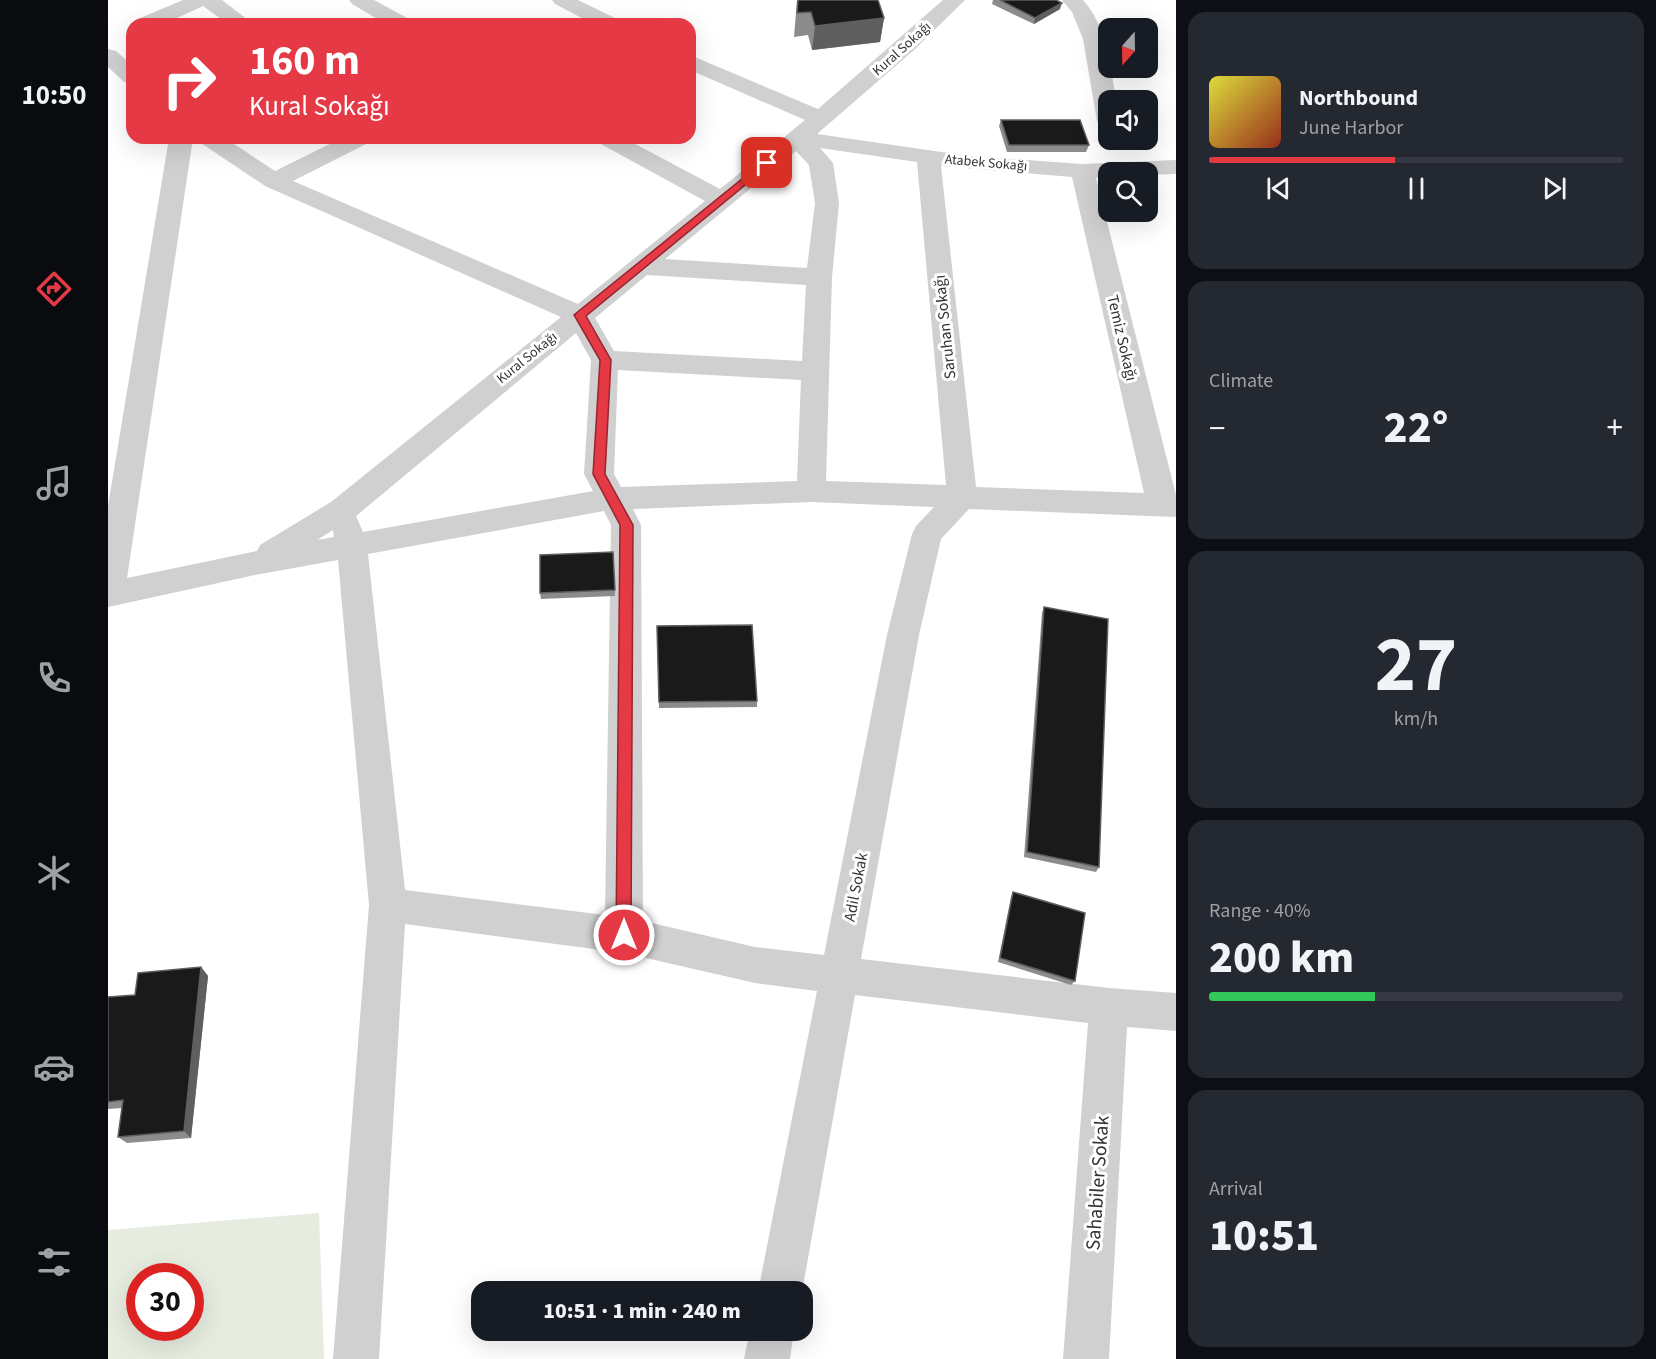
<!DOCTYPE html>
<html lang="en">
<head>
<meta charset="utf-8">
<style>
	:root { --surface:#171b24; --page:#242831; --text:#f1f3f6; --muted:#9ea1a6; --line:#363941; --accent:#e63946 }
	body { margin:0; font-family:"Source Sans 3",sans-serif; background:var(--page); color:var(--text); height:100vh; display:flex; flex-direction:column; font-size:22px; white-space:nowrap }
	* { box-sizing:border-box; margin:0 }
	p { font-size:20px; color:var(--muted) }
	.icon { flex:none; width:33px; height:33px; fill:none; stroke:currentColor; stroke-width:2; stroke-linecap:round; stroke-linejoin:round }
	.map { position:relative; flex:1; overflow:hidden }
	.side { display:flex; flex-direction:column; gap:12px; padding:12px; background:#0d0f14; width:480px }
	.side>* { flex:none }
	.banner { position:absolute; left:18px; top:18px; width:570px; height:126px; border-radius:18px; box-shadow:0 6px 24px #0002; background:#e63946; color:#fff; overflow:hidden }
	.needle { width:39px; rotate:200deg }
	.buttons { position:absolute; left:990px; top:18px; display:grid; gap:12px }
	.buttons a { display:grid; place-items:center; width:60px; height:60px; border-radius:12px; background:var(--surface); box-shadow:0 6px 24px #0002; font-size:30px }
	.speed { position:absolute; left:18px; top:1263px; display:flex; gap:12px; font-size:30px; font-weight:700; text-align:center }
	.speed>* { display:grid; place-content:center; width:78px; height:78px; border-radius:50%; background:var(--surface); box-shadow:0 6px 24px #0002; line-height:1 }
	.speed .limit { border:9px solid #d22; background:#fff; color:#111 }
	.pin { position:absolute; display:grid; place-items:center; width:51px; height:51px; color:#fff; margin:-26px; border-radius:12px; box-shadow:0 3px 9px #0006 }
	.me { position:absolute; width:66px; margin:-33px; rotate:0deg; stroke-linejoin:round; filter:drop-shadow(0 0 4px #0008) }
	.turn { display:flex; align-items:center; gap:21px; height:126px; padding:0 24px; font-size:27px }
	.turn .icon { width:78px; height:78px; stroke-width:2.5 }
	.turn b { display:block; font-size:42px; line-height:51px }
	.big { font-size:45px; font-weight:800; line-height:1.1 }
	.side .card { flex:1; display:flex; flex-direction:column; justify-content:center; gap:9px; min-width:0; padding:0 21px; border-radius:18px; background:var(--page) }
	.side .dial { align-items:center; gap:0 }
	.dial b { font-size:78px; line-height:1 }
	.song { display:flex; align-items:center; gap:18px }
	.cover { width:72px; height:72px; border-radius:9px; background:linear-gradient(135deg,hsl(60 70% 55%),hsl(10 70% 35%)) }
	.played { height:6px; border-radius:3px; background:linear-gradient(90deg,var(--accent) 45%,var(--line) 45%) }
	.keys { display:flex; justify-content:space-around; direction:ltr }
	.heat { display:flex; justify-content:space-between; align-items:center; font-size:33px; direction:ltr }
	.charge { height:9px; border-radius:4px; background:linear-gradient(90deg,#34c759 40%,var(--line) 0) }
	.trip { position:absolute; left:363px; top:1281px; width:342px; height:60px; border-radius:18px; background:var(--surface); box-shadow:0 6px 24px #0002; font-weight:800; line-height:60px; text-align:center }
	main { display:flex; flex:1; min-height:0 }
	.menu { display:flex; flex-direction:column; width:108px; justify-content:space-around; align-items:center; background:#090b0e; color:var(--muted) }
	.menu .icon { width:42px; height:42px }
	.menu .selected { color:var(--accent) }
	.menu b { font-size:27px; color:var(--text) }
	.map>svg:first-child { display:block }
	.green { fill:#e6ecdf; fill-rule:evenodd }
	.lines { fill:none; stroke-linecap:round; stroke-linejoin:round }
	.minor { fill:#d0d0d0; fill-rule:evenodd }
	.wall { fill:#8c8c8c }
	.shaded-wall { fill:#5f5f5f }
	.building { fill:#1a1a1a; stroke:#5f5f5f; stroke-width:1.5 }
	.route { fill:#e63946; stroke:#96252e; stroke-width:1.5 }
	.labels { text-anchor:middle; dominant-baseline:central; stroke-width:6; stroke-linejoin:round; paint-order:stroke }
	.far-street-label { font-size:14px; fill:#333; stroke:#fff }
	.street-label { font-size:16px; fill:#333; stroke:#fff }
	.near-street-label { font-size:20px; fill:#333; stroke:#fff }
</style>
</head>
<body>
<main>
<nav class="menu">
<b>10:50</b>
<svg class="icon selected" aria-label="directions" viewBox="0 0 24 24"><path d="M12 3l9 9-9 9-9-9zM9 14v-3h6M13 9l2 2-2 2"/></svg>
<svg class="icon" aria-label="music" viewBox="0 0 24 24"><path d="M9 18V5l10-2v13"/><circle cx="6" cy="18" r="3"/><circle cx="16" cy="16" r="3"/></svg>
<svg class="icon" aria-label="phone" viewBox="0 0 24 24"><path d="M5 4h4l2 5-3 2q2 4 5 5l2-3 5 2v4C11 20 4 13 5 4z"/></svg>
<svg class="icon" aria-label="climate" viewBox="0 0 24 24"><path d="M12 3v18M4 7l16 10M4 17L20 7"/></svg>
<svg class="icon" aria-label="car" viewBox="0 0 24 24"><path d="M5 17H2v-5l4-1 3-4h7l3 4 3 1v5h-3M9 17h6M6 11h13"/><circle cx="7" cy="17" r="2"/><circle cx="17" cy="17" r="2"/></svg>
<svg class="icon" aria-label="filters" viewBox="0 0 24 24"><path d="M4 7h16M4 17h16"/><circle cx="9" cy="7" r="2"/><circle cx="15" cy="17" r="2"/></svg>
</nav>
<div class="map">
<svg width="1068" height="1359" viewBox="0 0 1068 1359">
	<rect width="100%" height="100%" fill="#fff"/>
	<path class="green" d="M211,1213L216,1359H0V1230ZM32,1276H82V1328H32Z"/>
	<g class="lines">
		<g class="minor">
			<polygon points="75,0 114,0 145,24 120,24 95,6 56,24 27,24 30,19"/>
			<polygon points="241,0 266,0 301,19 304,24 278,24 244,4"/>
			<polygon points="444,0 470,0 509,19 512,24 485,24 447,4"/>
			<path d="M835,0H857L806,50L709,134L861,156L974,164L1068,160V174L1040,175V172H1000V177L988,178L1068,495V517L861,509L833,539L811,635L753,959L1001,988L1068,993V1031L1019,1027L1001,1359H955L980,1023L747,995L694,1292H650L709,991L647,983L516,953L297,924L271,1359H225L261,905L230,560L147,575L0,607V506L61,138H85L19,578L149,551L152,545L223,502L453,317L157,186L93,143L89,138H117L167,171L234,138H264L260,143L185,181L470,304L597,201L491,143L487,138H516L612,189L697,120L582,70V55L710,109ZM712,148L809,162L838,485L718,481L724,277L731,203L725,163ZM688,151L701,165L707,203L699,268L557,259ZM833,166L964,177L1036,493L868,487ZM539,275L698,285L694,361L506,351L487,318ZM468,333L483,360L476,474L485,491L255,532L248,516ZM510,370L693,380L689,481L513,487L506,474ZM703,502L826,507L808,526L804,534L779,635L716,955L647,947L535,921L533,525L525,509ZM496,511L503,525L497,915L297,890L260,554ZM225,530L226,537L209,540Z"/>
			<path d="M954,0H975C991,18 1000,44 1000,68H1003L1008,100H1000V128L992,126L989,121L975,39L964,12Z"/>
			<polygon points="0,49 8,51 24,65 24,84 16,82 0,67"/>
			<polygon points="642,1330 686,1330 682,1359 636,1359"/>
		</g>
	</g>
	<g class="wall">
		<polygon points="689,0 770,0 776,18 772,42 704,50 700,35 686,37"/>
		<polygon points="885,0 948,0 952,9 926,24 884,4"/>
		<polygon points="893,120 981,145 978,152 899,152 891,126"/>
		<polygon points="505,552 507,596 433,599 432,593"/>
		<polygon points="936,607 991,867 988,872 916,857 934,613"/>
		<polygon points="549,626 649,701 649,707 551,708"/>
		<polygon points="905,892 967,981 963,985 890,962 903,897"/>
		<polygon points="93,967 100,976 83,1138 19,1143 10,1137 14,1108 0,1109 0,997 27,995"/>
	</g>
	<g class="shaded-wall">
		<polygon points="954,3 952,9 926,24 927,18"/>
		<polygon points="776,18 772,42 704,50 707,26"/>
		<polygon points="93,967 100,976 83,1138 76,1131"/>
	</g>
	<g class="building">
		<polygon points="690,0 770,0 776,18 707,26 703,12 689,13"/>
		<polygon points="892,0 948,0 954,3 927,18"/>
		<polygon points="893,120 972,120 981,145 901,145"/>
		<polygon points="505,552 507,590 432,593 432,555"/>
		<polygon points="936,607 1000,619 991,867 919,852"/>
		<polygon points="644,625 649,701 551,702 549,626"/>
		<polygon points="905,892 977,913 967,981 892,958"/>
		<polygon points="93,967 76,1131 10,1137 15,1100 0,1102 0,997 27,995 30,973"/>
	</g>
	<polygon class="route" points="656,161 664,163 478,316 503,360 497,474 525,525 523,935 521,940 516,942 510,940 508,935 512,525 485,474 492,360 466,315"/>
	<g class="labels">
		<g class="far-street-label">
			<text transform="translate(794 49) rotate(-42)">Kural Sokağı</text>
			<text transform="translate(878 163) rotate(5)">Atabek Sokağı</text>
			<text transform="translate(419 358) rotate(-39)">Kural Sokağı</text>
		</g>
		<g class="street-label">
			<text transform="translate(837 327) rotate(-96)">Saruhan Sokağı</text>
			<text transform="translate(1014 338) rotate(77)">Temiz Sokağı</text>
			<text transform="translate(748 887) rotate(-79)">Adil Sokak</text>
		</g>
		<g class="near-street-label">
			<text transform="translate(990 1183) rotate(-86)">Sahabiler Sokak</text>
		</g>
	</g>
</svg>
<div class="buttons">
<a><svg class="needle" viewBox="-14 -14 28 28"><path d="M0-13l5 13h-10z" fill="#e53935"/><path d="M0 13l5-13h-10z" fill="#9ea1a6"/></svg></a>
<a><svg class="icon" aria-label="sound" viewBox="0 0 24 24"><path d="M4 9h4l5-4v14l-5-4H4zM17 9q2 3 0 6"/></svg></a>
<a><svg class="icon" aria-label="search" viewBox="0 0 24 24"><circle cx="10" cy="10" r="6"/><path d="M15 15l6 6"/></svg></a>
</div>
<div class="speed"><div class="limit">30</div></div>
<div class="pin" style="left:659px;top:163px;background:#d93025"><svg class="icon" aria-label="arrive" viewBox="0 0 24 24"><path d="M6 21V4h12l-3 4 3 4H6"/></svg></div>
<svg class="me" style="left:516px;top:935px" viewBox="-20 -20 40 40"><circle r="17" fill="#e63946" stroke="#fff" stroke-width="3"/><path d="M0-11L8 9 0 5-8 9z" fill="#fff"/></svg>
<div class="trip">10:51 · 1 min · 240 m</div>
<div class="banner">
<div class="turn"><svg class="icon" aria-label="right" viewBox="0 0 24 24"><path d="M7 20v-9h11M14 6l5 5-5 5"/></svg><div><b>160 m</b>Kural Sokağı</div></div>
</div>
</div>
<section class="side">
<div class="card">
<div class="song"><i class="cover"></i><div><b>Northbound</b><p>June Harbor</p></div></div>
<div class="played"></div>
<div class="keys"><svg class="icon" aria-label="previous" viewBox="0 0 24 24"><path d="M18 5L8 12l10 7zM5 5v14"/></svg><svg class="icon" aria-label="pause" viewBox="0 0 24 24"><path d="M8 5v14M16 5v14"/></svg><svg class="icon" aria-label="next" viewBox="0 0 24 24"><path d="M6 5l10 7-10 7zM19 5v14"/></svg></div>
</div>
<div class="card"><p>Climate</p>
<div class="heat"><a>−</a><b class="big">22°</b><a>+</a></div>
</div>
<div class="card dial"><b>27</b><p>km/h</p></div>
<div class="card"><p>Range · 40%</p><b class="big">200 km</b><div class="charge"></div></div>
<div class="card"><p>Arrival</p><b class="big">10:51</b></div>
</section>
</main>
</body>
</html>
